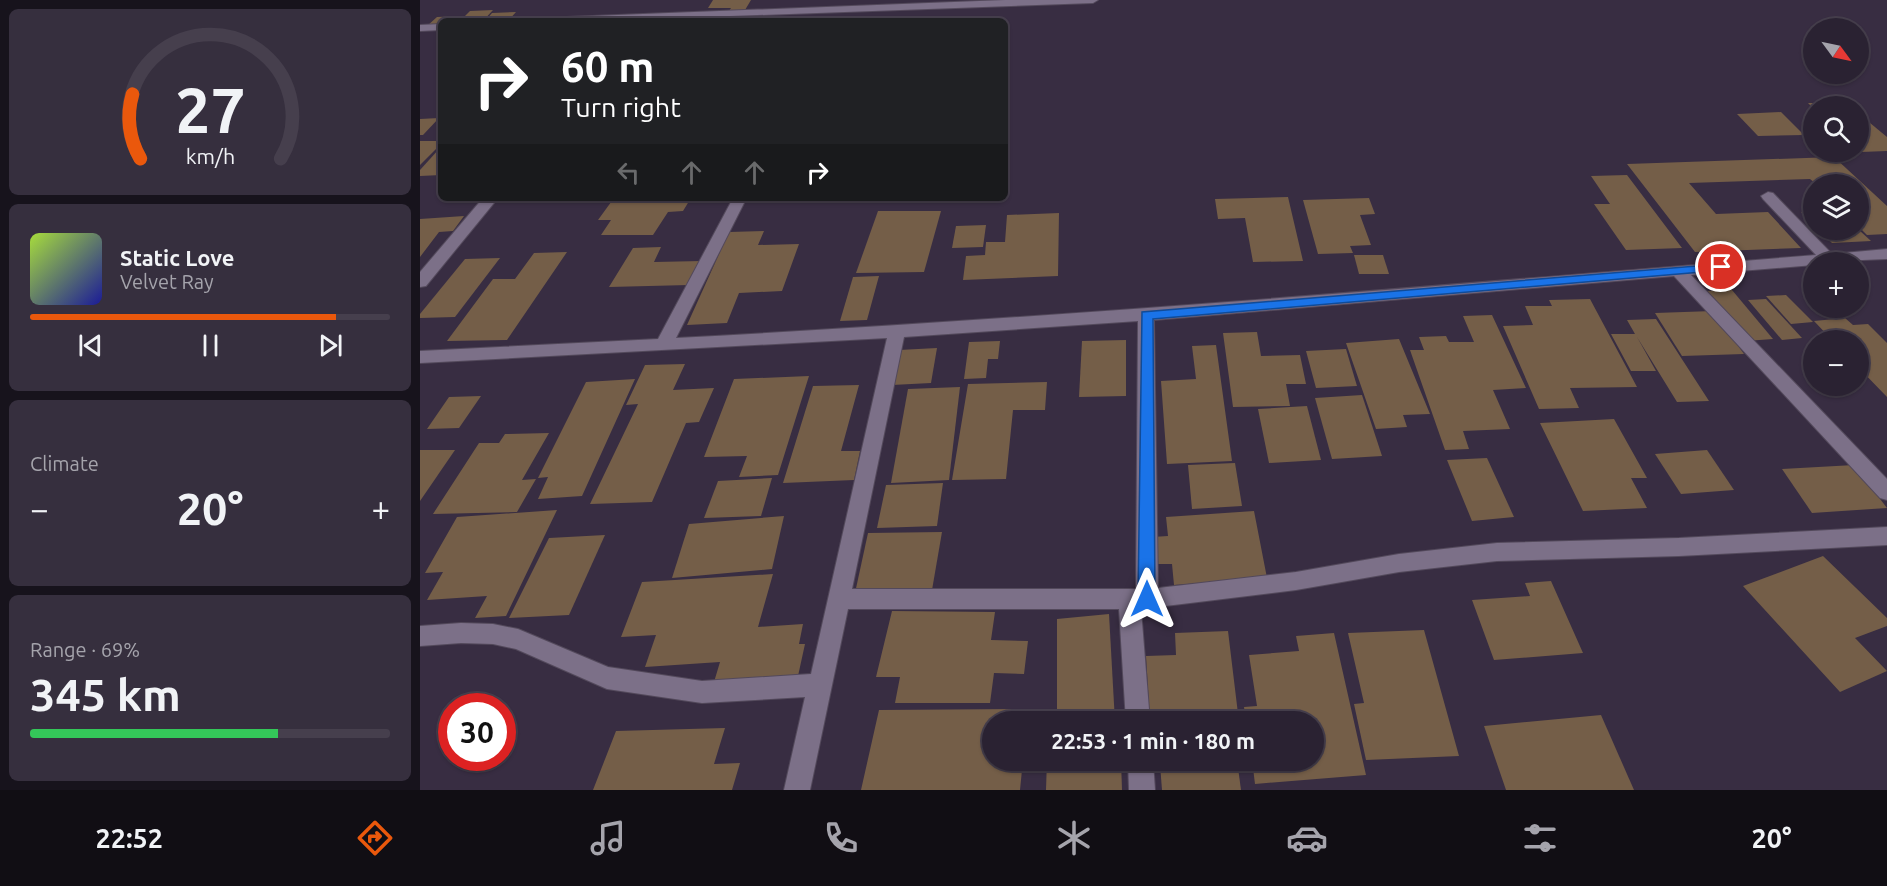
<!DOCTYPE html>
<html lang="en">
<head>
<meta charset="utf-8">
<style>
	:root { --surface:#2a2232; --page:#362f3e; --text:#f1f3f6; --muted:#a5a4ac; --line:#463f4d; --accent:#ea580c }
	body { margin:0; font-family:Ubuntu,sans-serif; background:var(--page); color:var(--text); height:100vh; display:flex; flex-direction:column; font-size:22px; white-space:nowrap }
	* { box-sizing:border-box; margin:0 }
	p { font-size:20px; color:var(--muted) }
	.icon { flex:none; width:33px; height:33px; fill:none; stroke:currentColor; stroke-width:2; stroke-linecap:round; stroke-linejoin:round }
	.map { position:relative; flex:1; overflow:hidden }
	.sheet { display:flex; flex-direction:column; gap:9px; padding:9px; background:#17131c; width:420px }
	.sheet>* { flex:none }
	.top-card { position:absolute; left:18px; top:18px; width:570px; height:183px; border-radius:9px; box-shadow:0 2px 4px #0004,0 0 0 2px var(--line); background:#202124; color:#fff; overflow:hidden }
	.needle { width:39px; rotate:123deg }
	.controls { position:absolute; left:1383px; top:18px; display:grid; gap:12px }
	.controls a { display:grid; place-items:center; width:66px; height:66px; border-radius:50%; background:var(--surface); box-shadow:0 2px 4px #0004,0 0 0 2px var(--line); font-size:30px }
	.speed { position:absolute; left:18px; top:693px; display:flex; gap:12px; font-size:30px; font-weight:700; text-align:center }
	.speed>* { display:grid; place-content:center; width:78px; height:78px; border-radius:50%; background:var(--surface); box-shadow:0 2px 4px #0004,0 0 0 2px var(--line); line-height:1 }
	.speed .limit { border:9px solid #d22; background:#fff; color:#111 }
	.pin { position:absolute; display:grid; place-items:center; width:51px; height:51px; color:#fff; margin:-26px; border:3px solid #fff; border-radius:50%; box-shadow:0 2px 6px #0007 }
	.me { position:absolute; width:66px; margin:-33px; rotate:0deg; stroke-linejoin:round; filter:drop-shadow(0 0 4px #0008) }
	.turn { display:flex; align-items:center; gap:21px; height:126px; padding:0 24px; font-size:27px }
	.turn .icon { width:78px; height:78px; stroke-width:2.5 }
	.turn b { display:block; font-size:42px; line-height:51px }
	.lanes { display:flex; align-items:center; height:57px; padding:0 24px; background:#0003; justify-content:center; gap:30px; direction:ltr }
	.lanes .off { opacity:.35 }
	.big { font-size:45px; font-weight:600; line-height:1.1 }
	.sheet .card { flex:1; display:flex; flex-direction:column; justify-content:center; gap:9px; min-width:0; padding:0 21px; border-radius:9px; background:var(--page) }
	.sheet .dial { align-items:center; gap:0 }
	.dial svg { height:156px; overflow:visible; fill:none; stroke:var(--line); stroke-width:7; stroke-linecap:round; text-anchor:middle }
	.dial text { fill:var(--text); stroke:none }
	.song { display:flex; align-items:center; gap:18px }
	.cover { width:72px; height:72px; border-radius:9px; background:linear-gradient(135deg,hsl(80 70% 55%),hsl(240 70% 35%)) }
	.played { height:6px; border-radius:3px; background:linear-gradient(90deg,var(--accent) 85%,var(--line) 85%) }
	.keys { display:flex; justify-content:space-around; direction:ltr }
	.heat { display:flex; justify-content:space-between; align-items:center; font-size:33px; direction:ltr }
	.charge { height:9px; border-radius:4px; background:linear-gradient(90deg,#34c759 69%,var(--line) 0) }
	.trip { position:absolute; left:562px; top:711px; width:342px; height:60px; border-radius:30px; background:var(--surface); box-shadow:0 2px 4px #0004,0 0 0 2px var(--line); font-weight:600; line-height:60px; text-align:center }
	.tab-bar { display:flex; height:96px; justify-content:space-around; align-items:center; background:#110e14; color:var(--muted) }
	.tab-bar .icon { width:42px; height:42px }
	.tab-bar .on { color:var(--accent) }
	.tab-bar b { font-size:27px; color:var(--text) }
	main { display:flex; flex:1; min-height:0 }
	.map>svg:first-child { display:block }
	.building { fill:#745e48 }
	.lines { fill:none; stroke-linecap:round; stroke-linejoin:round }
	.minor-casing { stroke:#53495b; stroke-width:2 }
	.minor { fill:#7c7088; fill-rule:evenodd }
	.route { fill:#1a73e8; stroke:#114b97; stroke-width:1.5 }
</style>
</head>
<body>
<main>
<section class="sheet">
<div class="card dial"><svg viewBox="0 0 100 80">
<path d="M14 69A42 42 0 1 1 86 69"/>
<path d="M14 69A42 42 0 0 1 10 36" stroke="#ea580c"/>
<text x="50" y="56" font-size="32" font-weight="700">27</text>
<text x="50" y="72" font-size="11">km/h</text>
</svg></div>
<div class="card">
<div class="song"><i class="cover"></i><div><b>Static Love</b><p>Velvet Ray</p></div></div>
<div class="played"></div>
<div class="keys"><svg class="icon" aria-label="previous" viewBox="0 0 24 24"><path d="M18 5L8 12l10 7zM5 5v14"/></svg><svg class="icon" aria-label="pause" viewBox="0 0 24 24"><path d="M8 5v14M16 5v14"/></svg><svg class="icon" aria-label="next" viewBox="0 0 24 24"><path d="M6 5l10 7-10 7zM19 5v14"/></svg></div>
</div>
<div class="card"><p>Climate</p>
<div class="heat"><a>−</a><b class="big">20°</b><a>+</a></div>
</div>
<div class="card"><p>Range · 69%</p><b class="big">345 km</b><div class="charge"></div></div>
</section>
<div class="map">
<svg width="1467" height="790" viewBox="0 0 1467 790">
	<rect width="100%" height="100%" fill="#382d42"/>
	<g class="building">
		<polygon points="293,0 331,0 325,10 309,11 311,8 288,8"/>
		<polygon points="73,10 63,21 40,21 50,11"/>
		<polygon points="96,12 88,21 65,21 72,13"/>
		<polygon points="42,16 37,21 21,21 21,26 7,26 17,17"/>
		<polygon points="1388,103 1427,103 1431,106 1394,106 1394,109"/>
		<polygon points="1361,112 1384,135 1338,136 1317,114"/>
		<polygon points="1438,113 1467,137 1467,151 1441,152 1438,150"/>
		<polygon points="19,118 3,135 0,135 0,119"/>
		<polygon points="0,141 21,141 21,144 0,165"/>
		<polygon points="19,149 21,149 21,175 0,176 0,170"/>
		<polygon points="1414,157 1467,206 1467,234 1447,235 1438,226 1438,184 1396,184 1390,179 1269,183 1296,214 1348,212 1381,248 1275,252 1207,164"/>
		<polygon points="1207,175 1262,248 1206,250 1174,204 1190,204 1171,176"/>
		<polygon points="868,197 883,261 833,262 825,218 798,219 795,199"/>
		<polygon points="194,198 271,198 263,211 248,212 233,235 181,235 191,220 178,220"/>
		<polygon points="949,198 955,214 940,215 951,245 930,246 933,253 898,254 883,200"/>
		<polygon points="458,211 521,211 504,272 436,273"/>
		<polygon points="1394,211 1394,224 1381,212"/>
		<polygon points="639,213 638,276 543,280 546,256 565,255 566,242 585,242 587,215"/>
		<polygon points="44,216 33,231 19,232 0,257 0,219"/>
		<polygon points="566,225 563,247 532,248 536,226"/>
		<polygon points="1399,230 1439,230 1451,241 1412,243"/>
		<polygon points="344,231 338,245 379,244 362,291 319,293 307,323 267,325 309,232"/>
		<polygon points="241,247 234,262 282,261 269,285 189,287 213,248"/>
		<polygon points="147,252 87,340 27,341 73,279 95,279 114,253"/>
		<polygon points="934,255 963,255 969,274 939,274"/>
		<polygon points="80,258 35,317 0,318 0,314 45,259"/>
		<polygon points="459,276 447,320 420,321 433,277"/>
		<polygon points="1312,290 1353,339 1326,341 1286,291"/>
		<polygon points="1366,295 1393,322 1371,324 1346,296"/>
		<polygon points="1170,299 1217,387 1150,388 1159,408 1119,409 1083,326 1113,325 1105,306 1132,306 1129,300"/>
		<polygon points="1346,299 1382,338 1362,340 1328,300"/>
		<polygon points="1293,311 1324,354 1262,356 1235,313"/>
		<polygon points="1072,315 1106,388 1073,390 1090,429 1043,431 1049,449 1025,450 990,350 1004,350 999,337 1026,336 1029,342 1054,342 1043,316"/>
		<polygon points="1425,318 1433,325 1448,324 1467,343 1467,397 1438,367 1438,340 1412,340 1394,321"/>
		<polygon points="1236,319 1289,401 1257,402 1217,337 1236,371 1211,371 1191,334 1215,334 1207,320"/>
		<polygon points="837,332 841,356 880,355 886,384 866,384 870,406 813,407 803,333"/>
		<polygon points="979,339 1010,414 983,415 987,427 956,429 926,343"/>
		<polygon points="706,340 706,396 659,397 662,341"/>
		<polygon points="580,341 578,359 568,359 566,378 544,379 549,342"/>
		<polygon points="796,345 812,461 747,464 741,381 776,379 772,346"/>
		<polygon points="517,348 511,383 472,385 479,350"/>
		<polygon points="926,349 937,386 896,388 886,351"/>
		<polygon points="265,364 253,390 294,388 279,422 266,423 232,502 170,504 218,404 206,405 225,365"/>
		<polygon points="389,376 358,475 319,477 327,456 284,457 314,379"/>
		<polygon points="215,379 162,496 118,499 128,477 118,478 166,382"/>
		<polygon points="627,382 625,410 593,410 586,479 532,480 548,384"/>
		<polygon points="439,385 421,451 440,451 434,480 363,483 393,386"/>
		<polygon points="540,387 529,480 471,483 488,389"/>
		<polygon points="942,395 962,456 912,459 895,398"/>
		<polygon points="61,396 39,428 7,429 29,397"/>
		<polygon points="887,406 901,460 849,463 838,409"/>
		<polygon points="1194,419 1227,478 1211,478 1227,508 1163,511 1120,423"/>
		<polygon points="129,433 102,480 116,479 97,512 13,514 59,443 79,443 85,434"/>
		<polygon points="0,450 35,450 0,501"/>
		<polygon points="1287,450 1314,490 1261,494 1235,454"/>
		<polygon points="1067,458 1094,517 1052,521 1027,460"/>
		<polygon points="815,463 822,506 772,509 768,465"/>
		<polygon points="1434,465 1467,508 1392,513 1362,469"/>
		<polygon points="352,478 341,516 284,518 298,481"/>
		<polygon points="523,483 517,526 457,528 466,485"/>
		<polygon points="137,510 86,616 55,618 67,596 7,600 23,572 5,573 37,517"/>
		<polygon points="834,511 847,578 754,585 752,564 735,564 732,537 748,536 746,517"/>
		<polygon points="364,516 352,569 252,578 269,524"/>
		<polygon points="522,532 512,590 435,593 448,533"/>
		<polygon points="185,535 149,615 89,618 129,538"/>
		<polygon points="1403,556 1467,618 1467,626 1435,638 1467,671 1420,692 1323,586"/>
		<polygon points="353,574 338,627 383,624 379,644 385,644 378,676 294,682 300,662 225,667 236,635 201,637 222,582"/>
		<polygon points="1131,581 1163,653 1074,660 1052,600 1110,596 1105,583"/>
		<polygon points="472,611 575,612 571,640 608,641 604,674 574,673 570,703 475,703 480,677 456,677"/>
		<polygon points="689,614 695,722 637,722 637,619"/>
		<polygon points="1004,630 1039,756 946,760 934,704 944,703 928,633"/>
		<polygon points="808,631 819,722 730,722 726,656 756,655 755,633"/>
		<polygon points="914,633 946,775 835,784 832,760 894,760 894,722 826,722 824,707 837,706 829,655 879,651 876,636"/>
		<polygon points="607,709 606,722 573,722 573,760 603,760 600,790 441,790 459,710"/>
		<polygon points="1181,715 1214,790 1086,790 1064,726"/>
		<polygon points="305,728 294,764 320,763 312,790 173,790 196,731"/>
		<polygon points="627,760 701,760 702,790 626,790"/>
		<polygon points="787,760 817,760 821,790 742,790 740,764"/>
	</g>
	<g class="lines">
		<g class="minor-casing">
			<g id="minor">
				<polygon points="585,0 678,0 673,3 228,19 227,21 116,21 121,18"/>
				<polygon points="21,24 21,30 0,31 0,25"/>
				<path d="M1348,192L1353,193L1412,254L1467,249V259L1394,262V265L1271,275L1467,479V500L1460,498L1254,276L734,320L738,588L876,572L979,554L1077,543L1259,538L1467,527V545L1259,556L1077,561L979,572L876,590L721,609L730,722H706L699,609H428L390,790H364L385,697L282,703L187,689L96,649L73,644L41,643L0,646V626L41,623L73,624L98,629L188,667L282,681L391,674L467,338L0,363V351L238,339L312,200L317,199L324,203L256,338C636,318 1016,286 1396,255L1343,199L1341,196ZM718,321L716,589H432L484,337Z"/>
				<polygon points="63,198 78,198 6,286 0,287 0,272"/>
				<polygon points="708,760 733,760 735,790 709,790"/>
			</g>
		</g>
		<use href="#minor" class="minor"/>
	</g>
	<polygon class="route" points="1301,264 1307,267 1305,270 733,319 735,599 733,604 727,606 721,604 718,599 722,312"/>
</svg>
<div class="controls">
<a><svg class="needle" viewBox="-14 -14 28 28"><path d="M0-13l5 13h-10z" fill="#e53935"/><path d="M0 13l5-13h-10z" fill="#a5a4ac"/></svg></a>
<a><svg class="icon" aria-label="search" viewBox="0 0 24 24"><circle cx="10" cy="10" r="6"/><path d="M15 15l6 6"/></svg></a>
<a><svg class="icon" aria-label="layers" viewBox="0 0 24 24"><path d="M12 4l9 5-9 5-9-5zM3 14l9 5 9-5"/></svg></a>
<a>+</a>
<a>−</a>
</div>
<div class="speed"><div class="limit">30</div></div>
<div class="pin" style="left:1301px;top:267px;background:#d93025"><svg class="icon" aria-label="arrive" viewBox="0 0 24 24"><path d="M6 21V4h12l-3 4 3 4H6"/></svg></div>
<svg class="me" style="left:727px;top:599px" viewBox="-20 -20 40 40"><path d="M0-17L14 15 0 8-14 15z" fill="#1a73e8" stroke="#fff" stroke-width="4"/></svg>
<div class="trip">22:53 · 1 min · 180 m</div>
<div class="top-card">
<div class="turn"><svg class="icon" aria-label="right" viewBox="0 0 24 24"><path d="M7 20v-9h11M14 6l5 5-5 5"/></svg><div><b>60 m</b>Turn right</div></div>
<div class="lanes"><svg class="icon off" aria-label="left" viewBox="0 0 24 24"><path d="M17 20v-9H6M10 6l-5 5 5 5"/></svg><svg class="icon off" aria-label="ahead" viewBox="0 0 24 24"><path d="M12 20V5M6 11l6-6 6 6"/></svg><svg class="icon off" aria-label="ahead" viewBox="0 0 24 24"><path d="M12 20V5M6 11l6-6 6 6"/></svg><svg class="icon" aria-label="right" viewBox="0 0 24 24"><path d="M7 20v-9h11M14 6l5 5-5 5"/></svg></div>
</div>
</div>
</main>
<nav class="tab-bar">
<b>22:52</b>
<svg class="icon on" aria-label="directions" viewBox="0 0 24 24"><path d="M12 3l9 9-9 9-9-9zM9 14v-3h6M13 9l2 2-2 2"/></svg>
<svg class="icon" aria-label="music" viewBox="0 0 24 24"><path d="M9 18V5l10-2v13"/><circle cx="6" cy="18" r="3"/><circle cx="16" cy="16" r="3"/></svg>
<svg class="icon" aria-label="phone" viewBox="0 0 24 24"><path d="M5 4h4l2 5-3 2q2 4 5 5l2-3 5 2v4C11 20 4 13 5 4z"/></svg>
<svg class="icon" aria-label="climate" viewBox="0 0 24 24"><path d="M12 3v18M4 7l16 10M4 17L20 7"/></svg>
<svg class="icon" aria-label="car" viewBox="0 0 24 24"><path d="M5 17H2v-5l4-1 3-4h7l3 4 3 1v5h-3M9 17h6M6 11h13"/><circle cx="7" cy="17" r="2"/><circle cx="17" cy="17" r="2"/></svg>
<svg class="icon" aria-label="filters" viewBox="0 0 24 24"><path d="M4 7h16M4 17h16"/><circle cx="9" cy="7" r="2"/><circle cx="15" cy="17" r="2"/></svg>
<b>20°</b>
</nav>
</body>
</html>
